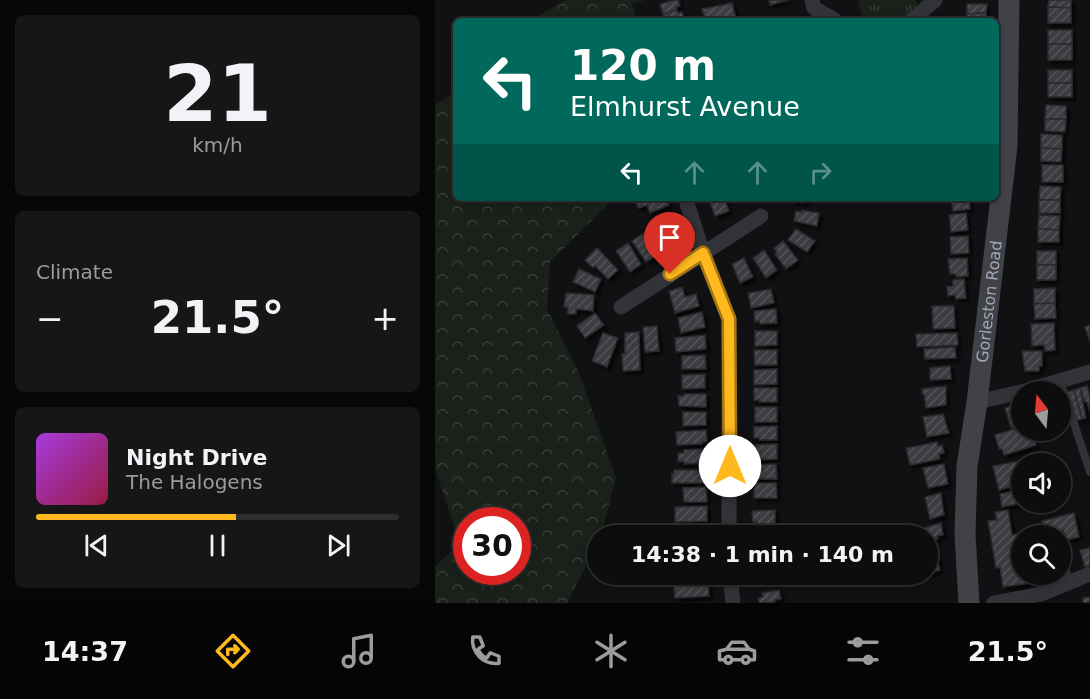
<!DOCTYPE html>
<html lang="en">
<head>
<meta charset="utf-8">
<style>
	:root { --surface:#0d0d0e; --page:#161617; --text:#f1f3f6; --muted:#9a9c9e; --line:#2d2d2e; --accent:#ffb81d }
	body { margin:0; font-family:"DejaVu Sans",sans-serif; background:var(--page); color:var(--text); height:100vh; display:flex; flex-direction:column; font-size:22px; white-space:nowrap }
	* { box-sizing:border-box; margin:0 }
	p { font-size:20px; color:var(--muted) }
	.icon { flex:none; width:33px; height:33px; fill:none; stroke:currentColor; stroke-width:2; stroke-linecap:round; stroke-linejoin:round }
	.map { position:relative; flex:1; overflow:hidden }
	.drawer { display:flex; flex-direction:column; gap:15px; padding:15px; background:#070708; width:435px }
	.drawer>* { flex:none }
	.hud { position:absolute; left:18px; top:18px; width:546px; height:183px; border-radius:9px; box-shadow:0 3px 9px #0003,0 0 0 2px var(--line); background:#00695c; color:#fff; overflow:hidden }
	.needle { width:39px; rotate:344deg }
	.controls { position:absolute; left:576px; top:381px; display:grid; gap:12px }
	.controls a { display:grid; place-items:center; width:60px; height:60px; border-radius:50%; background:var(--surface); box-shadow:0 3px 9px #0003,0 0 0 2px var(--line); font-size:30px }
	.speed { position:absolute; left:18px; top:507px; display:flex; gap:12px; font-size:30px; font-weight:700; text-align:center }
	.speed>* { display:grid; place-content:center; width:78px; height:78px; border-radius:50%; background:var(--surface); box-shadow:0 3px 9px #0003,0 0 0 2px var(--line); line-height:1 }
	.speed .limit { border:9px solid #d22; background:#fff; color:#111 }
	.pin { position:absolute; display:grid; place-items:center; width:51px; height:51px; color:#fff; margin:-62px -26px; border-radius:50% 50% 50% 0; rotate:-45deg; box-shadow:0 0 6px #0007 }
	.pin .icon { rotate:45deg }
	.me { position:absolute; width:66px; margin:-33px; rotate:0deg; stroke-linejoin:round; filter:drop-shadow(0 0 4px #0008) }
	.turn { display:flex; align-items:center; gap:21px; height:126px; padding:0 18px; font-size:27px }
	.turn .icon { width:78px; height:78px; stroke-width:2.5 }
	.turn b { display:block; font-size:42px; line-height:51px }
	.lanes { display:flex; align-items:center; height:57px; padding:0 18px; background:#0003; justify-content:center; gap:30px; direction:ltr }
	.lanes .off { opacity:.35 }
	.big { font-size:45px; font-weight:700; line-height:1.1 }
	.drawer .widget { flex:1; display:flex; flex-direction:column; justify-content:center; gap:9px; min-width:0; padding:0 21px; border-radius:9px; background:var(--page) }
	.drawer .dial { align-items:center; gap:0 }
	.dial b { font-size:78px; line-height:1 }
	.song { display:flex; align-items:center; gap:18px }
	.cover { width:72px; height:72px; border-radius:9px; background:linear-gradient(135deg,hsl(280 70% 55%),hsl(340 70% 35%)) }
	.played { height:6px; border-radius:3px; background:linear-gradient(90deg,var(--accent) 55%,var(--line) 55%) }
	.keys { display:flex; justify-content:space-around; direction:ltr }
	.heat { display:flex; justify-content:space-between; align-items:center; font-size:33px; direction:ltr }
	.trip { position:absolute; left:152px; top:525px; width:351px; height:60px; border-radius:30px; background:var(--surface); box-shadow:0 3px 9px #0003,0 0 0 2px var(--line); font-weight:700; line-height:60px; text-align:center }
	.menu { display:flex; height:96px; justify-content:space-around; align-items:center; background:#050506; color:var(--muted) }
	.menu .icon { width:42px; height:42px }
	.menu .current { color:var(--accent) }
	.menu b { font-size:27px; color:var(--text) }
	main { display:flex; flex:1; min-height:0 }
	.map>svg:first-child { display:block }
	.forest { fill:url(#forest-crowns); fill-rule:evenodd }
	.park { fill:url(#park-tufts) }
	.building { fill:url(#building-hatch); stroke:#2b2b2f; stroke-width:1.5; filter:url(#shadow) }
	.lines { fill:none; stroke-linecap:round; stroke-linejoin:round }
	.lane { stroke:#323338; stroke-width:8 }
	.street { stroke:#323338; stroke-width:15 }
	.secondary { stroke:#404248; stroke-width:21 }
	.route-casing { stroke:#a67813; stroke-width:15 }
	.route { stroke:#ffb81d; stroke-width:10 }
	.labels { text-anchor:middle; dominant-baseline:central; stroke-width:6; stroke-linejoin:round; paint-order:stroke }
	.street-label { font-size:16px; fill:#a1a7b5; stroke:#0c0c0e }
</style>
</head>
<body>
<main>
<section class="drawer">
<div class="widget dial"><b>21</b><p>km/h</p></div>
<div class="widget"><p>Climate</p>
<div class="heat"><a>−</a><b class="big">21.5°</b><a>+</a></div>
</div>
<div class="widget">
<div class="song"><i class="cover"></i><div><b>Night Drive</b><p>The Halogens</p></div></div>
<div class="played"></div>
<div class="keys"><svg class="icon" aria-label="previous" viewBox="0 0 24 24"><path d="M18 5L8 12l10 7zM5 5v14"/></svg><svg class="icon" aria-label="pause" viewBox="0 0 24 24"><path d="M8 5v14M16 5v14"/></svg><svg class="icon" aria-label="next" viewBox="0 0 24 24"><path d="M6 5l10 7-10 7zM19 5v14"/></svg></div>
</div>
</section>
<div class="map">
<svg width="655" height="603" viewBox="0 0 655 603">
	<defs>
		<pattern id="forest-crowns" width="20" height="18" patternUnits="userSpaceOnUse" patternTransform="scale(1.5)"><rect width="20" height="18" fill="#19211a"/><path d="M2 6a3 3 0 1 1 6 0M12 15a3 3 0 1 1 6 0" fill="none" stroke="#373e39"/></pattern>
		<pattern id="park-tufts" width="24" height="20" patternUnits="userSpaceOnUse" patternTransform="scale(1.5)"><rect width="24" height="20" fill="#19211a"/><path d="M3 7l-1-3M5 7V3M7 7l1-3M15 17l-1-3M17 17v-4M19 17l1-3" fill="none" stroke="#373e39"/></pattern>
		<pattern id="building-hatch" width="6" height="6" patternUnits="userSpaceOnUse" patternTransform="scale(1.5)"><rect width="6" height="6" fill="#3a3c41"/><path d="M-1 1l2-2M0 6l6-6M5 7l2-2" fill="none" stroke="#53555a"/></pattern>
		<filter id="shadow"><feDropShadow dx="3.5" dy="3.5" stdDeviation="1.5" flood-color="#0009"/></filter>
	</defs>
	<rect width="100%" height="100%" fill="#111113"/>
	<g class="forest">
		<polygon points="130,0 210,0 197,4 202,21 96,21"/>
		<path d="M21,91V198H179L115,262L112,309L144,373L181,478L166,535L162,536V545L132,603H0V567L25,543L0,469V105ZM32,520H82V572H32Z"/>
	</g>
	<polygon class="park" points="423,0 480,0 483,4 465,21 428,21"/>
	<g class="building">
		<polygon points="240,0 243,0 245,6 241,7 242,10 228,14 225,4"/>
		<polygon points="334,0 353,0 335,5"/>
		<polygon points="614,0 636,0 636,8 613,7"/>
		<polygon points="297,3 301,19 271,21 267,9"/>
		<polygon points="532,4 552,4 551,13 532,14"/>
		<polygon points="613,7 636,8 636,23 613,23"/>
		<polygon points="242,10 243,13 247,12 249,19 230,21 228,14"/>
		<polygon points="551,13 551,21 532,21 532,14"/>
		<rect x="613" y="30" width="24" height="14"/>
		<rect x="613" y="44" width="24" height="16"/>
		<rect x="613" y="70" width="24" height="13"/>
		<rect x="613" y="83" width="24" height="14"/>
		<polygon points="611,105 631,106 631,119 610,119"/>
		<polygon points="610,119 631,119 630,132 610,131"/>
		<polygon points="606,134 627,135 627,149 606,148"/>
		<polygon points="606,148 627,149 626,162 606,161"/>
		<rect x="607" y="165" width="21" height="17"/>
		<polygon points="605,186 626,187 625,200 604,200"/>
		<polygon points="200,198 231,198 234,205 215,213 212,205 203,208"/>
		<polygon points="273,198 289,198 294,211 280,216"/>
		<polygon points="356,198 376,198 367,203 365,199 359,203"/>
		<polygon points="516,198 534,198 535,209 518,211"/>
		<rect x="604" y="200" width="21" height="13"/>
		<polygon points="367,210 384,213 382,226 359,221 361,211 367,212"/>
		<polygon points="531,213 533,230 516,232 514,215"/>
		<polygon points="604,215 625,216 624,230 603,229"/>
		<polygon points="233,221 240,242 227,247 219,225"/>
		<polygon points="361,229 380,241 372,252 353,240"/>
		<polygon points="603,229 624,230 624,242 603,242"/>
		<polygon points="209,233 223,254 211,262 197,241"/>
		<polygon points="533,236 534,253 516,254 515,237"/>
		<polygon points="348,241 363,260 351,269 340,254 342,252 339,248"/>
		<polygon points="193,243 206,264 195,272 181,251"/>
		<polygon points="162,248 183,270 173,279 160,266 158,268 150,260"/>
		<polygon points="329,250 342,270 331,278 318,258"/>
		<rect x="602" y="251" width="19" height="14"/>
		<polygon points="309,258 318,277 305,283 297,264"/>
		<polygon points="532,258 533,276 521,277 521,274 515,274 513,259"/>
		<rect x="602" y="265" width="19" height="15"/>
		<polygon points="144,269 166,279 160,292 138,282"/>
		<polygon points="529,279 531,298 521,299 520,295 513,296 512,287 518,286 518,280"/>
		<polygon points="247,287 250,297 261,294 264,306 240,313 234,291"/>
		<polygon points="620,288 620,303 599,304 599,289"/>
		<polygon points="336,289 339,303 316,308 313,293"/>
		<polygon points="131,293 159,295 158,311 141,309 141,314 132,314 133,307 129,307"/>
		<polygon points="620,303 621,318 600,319 599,304"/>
		<polygon points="497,306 519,306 520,328 498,329"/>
		<polygon points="341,309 342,323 325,324 324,321 320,322 319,311"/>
		<polygon points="267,312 270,327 246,333 243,318"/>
		<polygon points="160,313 169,325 150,338 142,326"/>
		<polygon points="619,323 620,350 610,351 609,345 597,346 596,324"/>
		<polygon points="655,325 655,342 650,327"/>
		<polygon points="222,326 224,351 210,352 208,327"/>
		<polygon points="320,331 342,331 342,345 320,346"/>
		<polygon points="204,332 205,370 188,371 187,354 190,354 190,333"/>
		<polygon points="168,333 183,338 172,367 157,361"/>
		<polygon points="522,333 523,345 482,347 481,334"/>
		<polygon points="270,335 271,349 241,352 240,338"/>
		<polygon points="520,347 521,358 490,359 489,349"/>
		<polygon points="319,350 342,350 342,365 320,365"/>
		<polygon points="587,351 607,351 607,366 604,366 604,371 590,371"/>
		<polygon points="270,355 271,369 247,369 247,356"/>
		<polygon points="515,366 516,379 495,380 495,368"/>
		<polygon points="342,369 342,384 319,385 319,370"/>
		<polygon points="270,374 270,388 247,389 247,375"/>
		<polygon points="511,386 511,405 491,408 489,394 487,394 487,389"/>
		<polygon points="652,386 655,396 655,411 652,402 650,402 645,388"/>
		<polygon points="319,388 342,388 342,402 324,402 324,400 319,400"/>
		<polygon points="645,388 651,418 647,419 639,390"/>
		<polygon points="639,390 647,419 642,420 632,392"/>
		<polygon points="249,394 271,394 271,407 244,406 243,396 249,396"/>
		<polygon points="586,403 586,425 576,428 570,408"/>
		<rect x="320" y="407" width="22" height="15"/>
		<polygon points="248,412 271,412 271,425 248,426"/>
		<polygon points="508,414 514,433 492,437 488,417"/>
		<polygon points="342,426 342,440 324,440 324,438 319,438 319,427"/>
		<polygon points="586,427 586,430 597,430 601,445 569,455 567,449 564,449 560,435"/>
		<polygon points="271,430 272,442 267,442 267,444 242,445 241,432"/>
		<polygon points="502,442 503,446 507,445 509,453 504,454 505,459 475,465 471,448"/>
		<polygon points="342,444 342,459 320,460 319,445"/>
		<polygon points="271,449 271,463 249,464 249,461 243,462 243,453 249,453 249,450"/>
		<polygon points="585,461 586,484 564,490 558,466"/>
		<polygon points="341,464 342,479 319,479 319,465"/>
		<polygon points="509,464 513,484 493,488 488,468"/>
		<polygon points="239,470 270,470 270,483 237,483 237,474 239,474"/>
		<polygon points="319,483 341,483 342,498 319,498"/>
		<polygon points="271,487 272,502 249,502 248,488"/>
		<polygon points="586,489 586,502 590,502 567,507 565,494"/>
		<polygon points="506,493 509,515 495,519 490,497"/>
		<polygon points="272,506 272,521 240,522 240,507"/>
		<polygon points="340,510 340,524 322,524 322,522 318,522 317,511"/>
		<polygon points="573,510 577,535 594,532 594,536 586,536 586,574 593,574 594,583 568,587 565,567 561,568 553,521 562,520 560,512"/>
		<polygon points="639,513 644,537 631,540 628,530 610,535 607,521"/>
		<polygon points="506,523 508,535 502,536 503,539 492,542 492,536 483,536 482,530"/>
		<polygon points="271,524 271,536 233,536 233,527"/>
		<rect x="317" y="529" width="23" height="7"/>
		<polygon points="655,548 655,565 650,567 645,550"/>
		<polygon points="500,552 505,570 492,574 492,555"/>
		<polygon points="249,574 273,574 273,577 249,578"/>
		<rect x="319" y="574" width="23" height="8"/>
		<polygon points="273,581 274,596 240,598 239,584"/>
		<polygon points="344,590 346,599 340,600 340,602 324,603 323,598 328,597 327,593"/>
		<polygon points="655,597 655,603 648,603 648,598"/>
	</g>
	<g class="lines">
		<polyline class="lane" points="625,381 655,472"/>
		<g class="street">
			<polyline points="377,0 379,8 401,21"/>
			<polyline points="476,21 500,0"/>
			<polyline points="251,200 268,253 294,319 294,536"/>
			<polyline points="186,307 326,216"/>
			<polyline points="587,392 655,372"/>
			<polyline points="542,402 586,392"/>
			<polyline points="626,561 630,583"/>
			<polyline points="295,574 298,603"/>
			<polyline points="559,603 606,594 655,574"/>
		</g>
		<path class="secondary" id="s1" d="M534,603L530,534L532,466L542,402L572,146L574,0"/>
	</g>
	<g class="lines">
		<g class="route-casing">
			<polyline id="route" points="235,274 268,253 294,319 295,466"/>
		</g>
		<use href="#route" class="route"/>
	</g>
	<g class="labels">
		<g class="street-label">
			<text stroke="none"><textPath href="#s1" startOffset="303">Gorleston Road</textPath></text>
		</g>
	</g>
</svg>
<div class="controls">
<a><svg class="needle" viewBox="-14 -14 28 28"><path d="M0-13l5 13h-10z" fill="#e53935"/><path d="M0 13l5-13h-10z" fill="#9a9c9e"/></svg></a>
<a><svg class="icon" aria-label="sound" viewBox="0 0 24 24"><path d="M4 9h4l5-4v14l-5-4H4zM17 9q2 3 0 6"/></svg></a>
<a><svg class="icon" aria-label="search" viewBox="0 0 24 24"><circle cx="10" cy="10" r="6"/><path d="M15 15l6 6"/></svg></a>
</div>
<div class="speed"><div class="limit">30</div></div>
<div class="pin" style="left:235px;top:274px;background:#d93025"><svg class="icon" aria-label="arrive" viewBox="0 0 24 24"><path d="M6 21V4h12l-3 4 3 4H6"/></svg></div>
<svg class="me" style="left:295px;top:466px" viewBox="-20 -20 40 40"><circle r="19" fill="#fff"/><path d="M0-13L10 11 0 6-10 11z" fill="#ffb81d"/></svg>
<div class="trip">14:38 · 1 min · 140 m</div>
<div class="hud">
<div class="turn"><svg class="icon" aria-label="left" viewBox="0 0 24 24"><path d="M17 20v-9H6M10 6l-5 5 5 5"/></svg><div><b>120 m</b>Elmhurst Avenue</div></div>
<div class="lanes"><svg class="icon" aria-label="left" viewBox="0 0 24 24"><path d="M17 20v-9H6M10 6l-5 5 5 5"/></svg><svg class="icon off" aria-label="ahead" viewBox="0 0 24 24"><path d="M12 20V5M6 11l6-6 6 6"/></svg><svg class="icon off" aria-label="ahead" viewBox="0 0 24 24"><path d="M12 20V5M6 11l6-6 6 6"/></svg><svg class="icon off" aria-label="right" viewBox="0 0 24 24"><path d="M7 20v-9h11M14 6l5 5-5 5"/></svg></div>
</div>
</div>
</main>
<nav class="menu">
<b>14:37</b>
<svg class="icon current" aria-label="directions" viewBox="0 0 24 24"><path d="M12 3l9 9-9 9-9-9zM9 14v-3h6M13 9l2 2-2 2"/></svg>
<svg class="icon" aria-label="music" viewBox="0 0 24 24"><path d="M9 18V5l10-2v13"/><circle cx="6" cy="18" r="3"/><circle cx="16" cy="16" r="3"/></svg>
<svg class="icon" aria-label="phone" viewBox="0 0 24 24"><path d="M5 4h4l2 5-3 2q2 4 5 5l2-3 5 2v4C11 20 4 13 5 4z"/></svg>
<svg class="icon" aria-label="climate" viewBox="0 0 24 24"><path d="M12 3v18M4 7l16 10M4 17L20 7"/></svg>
<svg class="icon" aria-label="car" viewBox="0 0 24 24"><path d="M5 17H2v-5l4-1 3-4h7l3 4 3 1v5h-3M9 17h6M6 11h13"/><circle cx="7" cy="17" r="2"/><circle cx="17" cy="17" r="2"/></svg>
<svg class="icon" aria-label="filters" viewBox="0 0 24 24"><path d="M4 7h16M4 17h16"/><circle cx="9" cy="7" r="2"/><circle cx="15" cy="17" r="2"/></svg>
<b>21.5°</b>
</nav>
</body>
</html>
